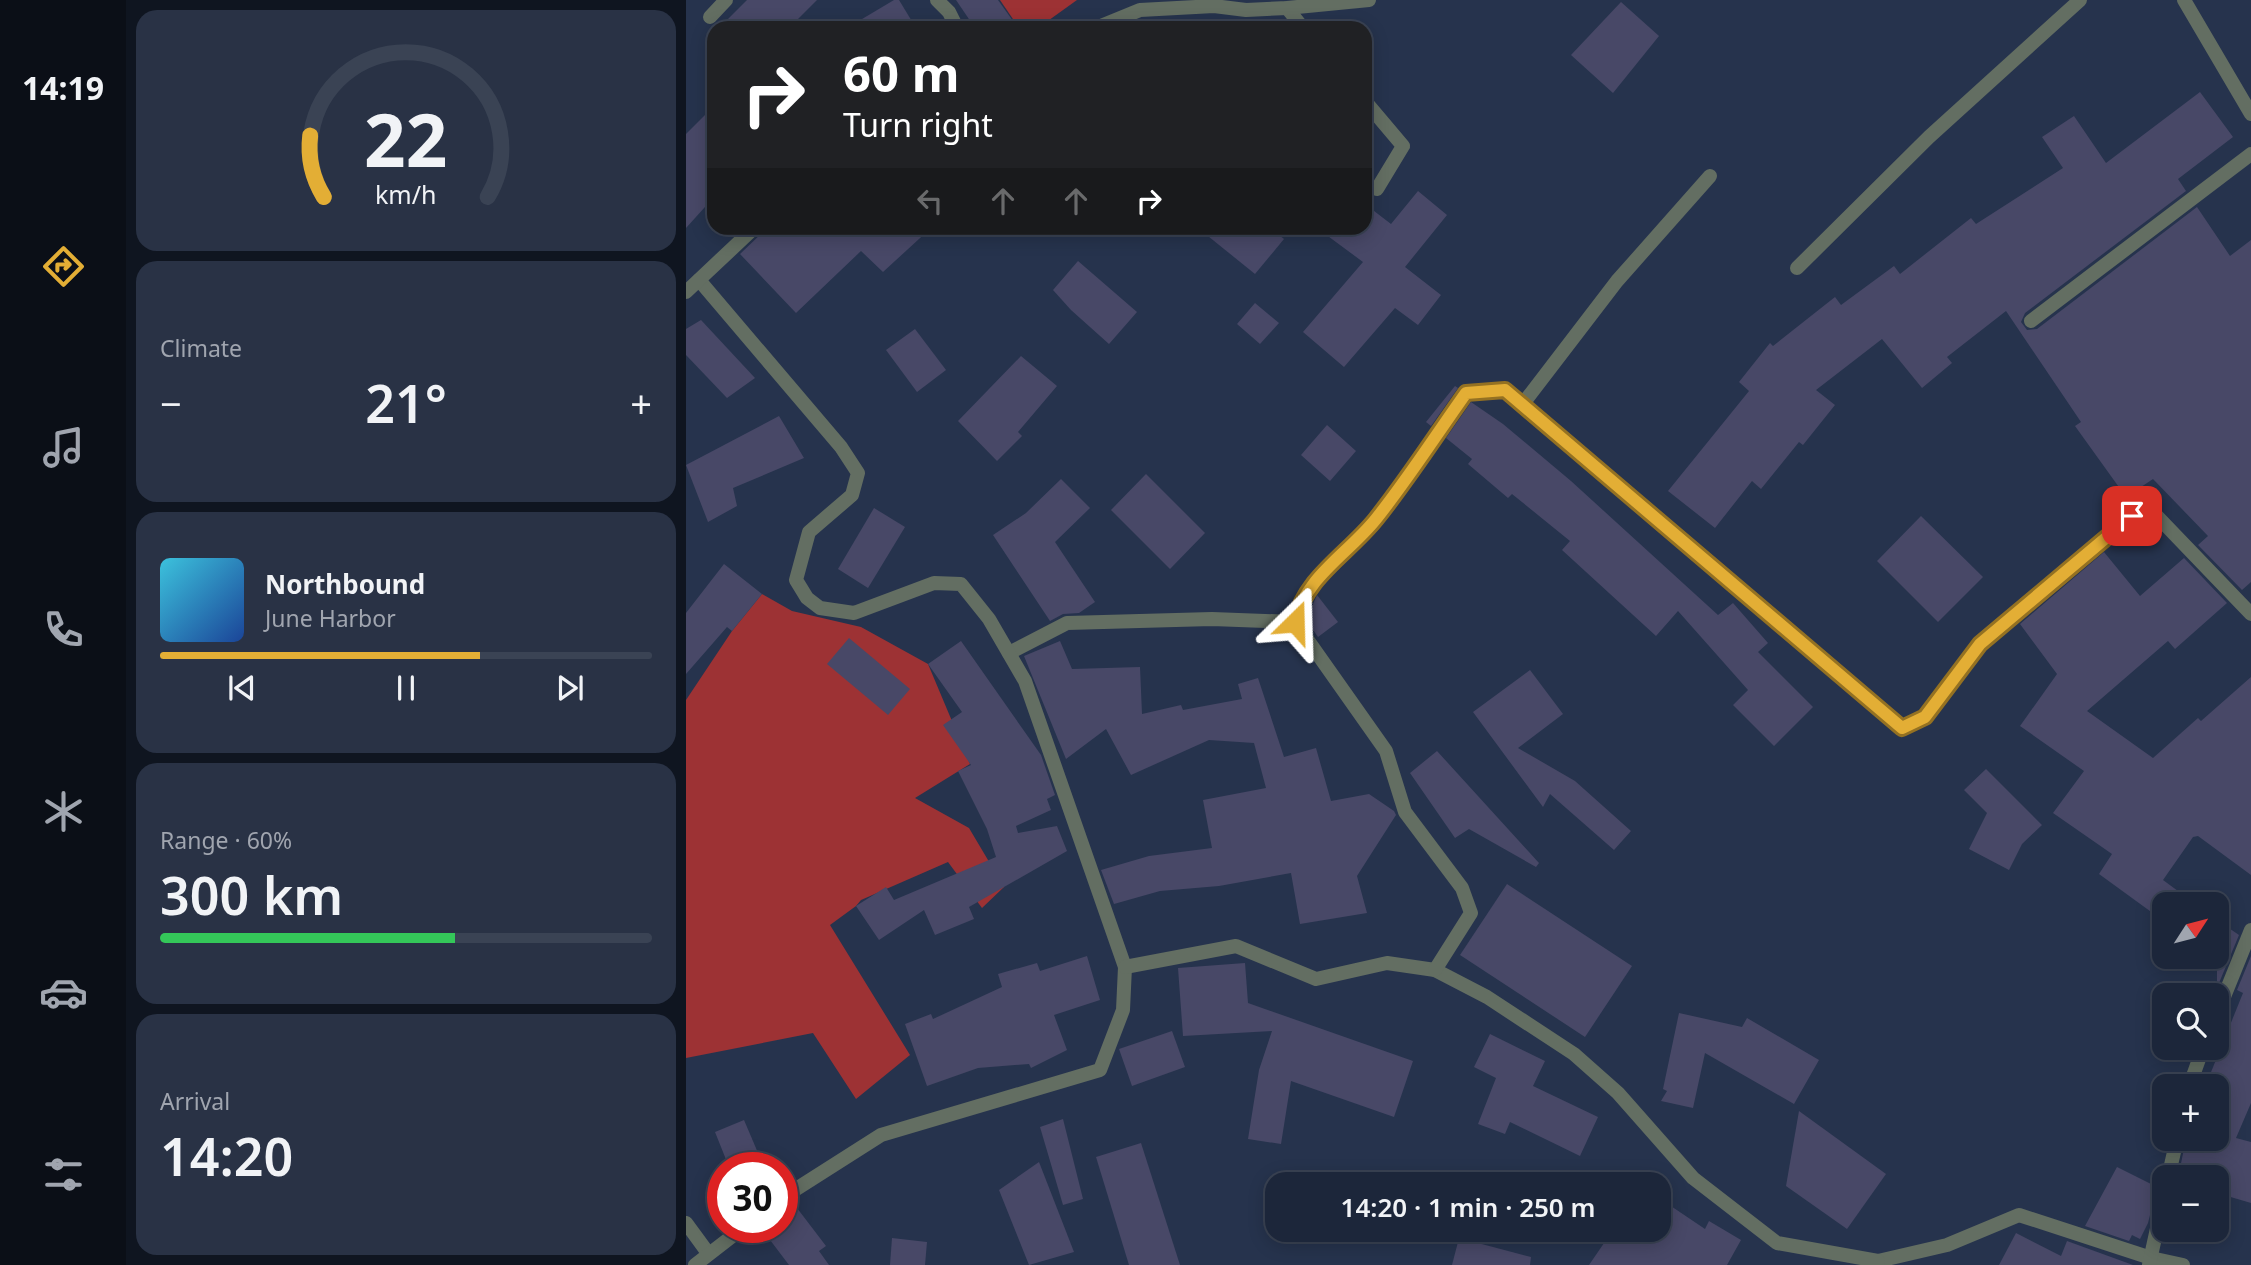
<!DOCTYPE html>
<html lang="en">
<head>
<meta charset="utf-8">
<style>
	:root { --surface:#1c263a; --page:#293245; --text:#f1f3f6; --muted:#a0a5af; --line:#3a4354; --accent:#e3ae35 }
	body { margin:0; font-family:"Noto Sans",sans-serif; background:var(--page); color:var(--text); height:100vh; display:flex; flex-direction:column; font-size:26px; white-space:nowrap }
	* { box-sizing:border-box; margin:0 }
	p { font-size:23px; color:var(--muted) }
	.icon { flex:none; width:38px; height:38px; fill:none; stroke:currentColor; stroke-width:2; stroke-linecap:round; stroke-linejoin:round }
	.map { position:relative; flex:1; overflow:hidden }
	.panel { display:flex; flex-direction:column; gap:10px; padding:10px; background:#0f1520; width:560px }
	.panel>* { flex:none }
	.banner { position:absolute; left:21px; top:21px; width:665px; height:214px; border-radius:21px; box-shadow:0 4px 18px #0003,0 0 0 2px var(--line); background:#202124; color:#fff; overflow:hidden }
	.needle { width:46px; rotate:54deg }
	.buttons { position:absolute; left:1466px; top:892px; display:grid; gap:14px }
	.buttons a { display:grid; place-items:center; width:77px; height:77px; border-radius:14px; background:var(--surface); box-shadow:0 4px 18px #0003,0 0 0 2px var(--line); font-size:35px }
	.speed { position:absolute; left:21px; top:1152px; display:flex; gap:14px; font-size:35px; font-weight:700; text-align:center }
	.speed>* { display:grid; place-content:center; width:91px; height:91px; border-radius:50%; background:var(--surface); box-shadow:0 4px 18px #0003,0 0 0 2px var(--line); line-height:1 }
	.speed .limit { border:10px solid #d22; background:#fff; color:#111 }
	.pin { position:absolute; display:grid; place-items:center; width:60px; height:60px; color:#fff; margin:-30px; border-radius:14px; box-shadow:0 4px 10px #0006 }
	.me { position:absolute; width:77px; margin:-38px; rotate:22deg; stroke-linejoin:round; filter:drop-shadow(0 0 5px #0008) }
	.turn { display:flex; align-items:center; gap:24px; height:147px; padding:0 21px; font-size:32px }
	.turn .icon { width:91px; height:91px; stroke-width:2.5 }
	.turn b { display:block; font-size:49px; line-height:60px }
	.lanes { display:flex; align-items:center; height:66px; padding:0 21px; background:#0003; justify-content:center; gap:35px; direction:ltr }
	.lanes .off { opacity:.35 }
	.big { font-size:52px; font-weight:600; line-height:1.1 }
	.panel .widget { flex:1; display:flex; flex-direction:column; justify-content:center; gap:10px; min-width:0; padding:0 24px; border-radius:21px; background:var(--page) }
	.panel .dial { align-items:center; gap:0 }
	.dial svg { height:182px; overflow:visible; fill:none; stroke:var(--line); stroke-width:7; stroke-linecap:round; text-anchor:middle }
	.dial text { fill:var(--text); stroke:none }
	.song { display:flex; align-items:center; gap:21px }
	.cover { width:84px; height:84px; border-radius:10px; background:linear-gradient(135deg,hsl(190 70% 55%),hsl(220 70% 35%)) }
	.played { height:7px; border-radius:4px; background:linear-gradient(90deg,var(--accent) 65%,var(--line) 65%) }
	.keys { display:flex; justify-content:space-around; direction:ltr }
	.heat { display:flex; justify-content:space-between; align-items:center; font-size:38px; direction:ltr }
	.charge { height:10px; border-radius:5px; background:linear-gradient(90deg,#34c759 60%,var(--line) 0) }
	.trip { position:absolute; left:579px; top:1172px; width:406px; height:70px; border-radius:21px; background:var(--surface); box-shadow:0 4px 18px #0003,0 0 0 2px var(--line); font-weight:600; line-height:70px; text-align:center }
	main { display:flex; flex:1; min-height:0 }
	.tabs { display:flex; flex-direction:column; width:126px; justify-content:space-around; align-items:center; background:#0b0f17; color:var(--muted) }
	.tabs .icon { width:49px; height:49px }
	.tabs .selected { color:var(--accent) }
	.tabs b { font-size:32px; color:var(--text) }
	.map>svg:first-child { display:block }
	.green { fill:#9d3234 }
	.building { fill:#484867 }
	.lines { fill:none; stroke-linecap:round; stroke-linejoin:round }
	.lane { stroke:#636e62; stroke-width:14 }
	.street { stroke:#636e62; stroke-width:14 }
	.route-casing { stroke:#947122; stroke-width:18 }
	.route { stroke:#e3ae35; stroke-width:12 }
</style>
</head>
<body>
<main>
<nav class="tabs">
<b>14:19</b>
<svg class="icon selected" aria-label="directions" viewBox="0 0 24 24"><path d="M12 3l9 9-9 9-9-9zM9 14v-3h6M13 9l2 2-2 2"/></svg>
<svg class="icon" aria-label="music" viewBox="0 0 24 24"><path d="M9 18V5l10-2v13"/><circle cx="6" cy="18" r="3"/><circle cx="16" cy="16" r="3"/></svg>
<svg class="icon" aria-label="phone" viewBox="0 0 24 24"><path d="M5 4h4l2 5-3 2q2 4 5 5l2-3 5 2v4C11 20 4 13 5 4z"/></svg>
<svg class="icon" aria-label="climate" viewBox="0 0 24 24"><path d="M12 3v18M4 7l16 10M4 17L20 7"/></svg>
<svg class="icon" aria-label="car" viewBox="0 0 24 24"><path d="M5 17H2v-5l4-1 3-4h7l3 4 3 1v5h-3M9 17h6M6 11h13"/><circle cx="7" cy="17" r="2"/><circle cx="17" cy="17" r="2"/></svg>
<svg class="icon" aria-label="filters" viewBox="0 0 24 24"><path d="M4 7h16M4 17h16"/><circle cx="9" cy="7" r="2"/><circle cx="15" cy="17" r="2"/></svg>
</nav>
<section class="panel">
<div class="widget dial"><svg viewBox="0 0 100 80">
<path d="M14 69A42 42 0 1 1 86 69"/>
<path d="M14 69A42 42 0 0 1 8 42" stroke="#e3ae35"/>
<text x="50" y="56" font-size="32" font-weight="700">22</text>
<text x="50" y="72" font-size="11">km/h</text>
</svg></div>
<div class="widget"><p>Climate</p>
<div class="heat"><a>−</a><b class="big">21°</b><a>+</a></div>
</div>
<div class="widget">
<div class="song"><i class="cover"></i><div><b>Northbound</b><p>June Harbor</p></div></div>
<div class="played"></div>
<div class="keys"><svg class="icon" aria-label="previous" viewBox="0 0 24 24"><path d="M18 5L8 12l10 7zM5 5v14"/></svg><svg class="icon" aria-label="pause" viewBox="0 0 24 24"><path d="M8 5v14M16 5v14"/></svg><svg class="icon" aria-label="next" viewBox="0 0 24 24"><path d="M6 5l10 7-10 7zM19 5v14"/></svg></div>
</div>
<div class="widget"><p>Range · 60%</p><b class="big">300 km</b><div class="charge"></div></div>
<div class="widget"><p>Arrival</p><b class="big">14:20</b></div>
</section>
<div class="map">
<svg width="1565" height="1265" viewBox="0 0 1565 1265">
	<rect width="100%" height="100%" fill="#26334d"/>
	<g class="green">
		<polygon points="314,0 391,0 352,28 333,28"/>
		<polygon points="76,594 106,611 175,627 242,664 284,764 229,798 283,828 318,887 296,908 262,862 175,900 170,906 144,925 224,1055 170,1099 127,1033 0,1058 0,700 46,631"/>
	</g>
	<g class="building">
		<polygon points="61,0 131,0 103,28 33,28"/>
		<polygon points="208,0 213,0 230,28 161,28"/>
		<polygon points="270,0 312,0 332,28 289,28"/>
		<polygon points="935,2 973,36 927,93 885,55"/>
		<polygon points="1514,92 1547,137 1492,179 1500,191 1339,313 1335,322 1341,330 1351,329 1511,207 1544,256 1565,240 1565,582 1556,590 1512,545 1522,536 1467,479 1440,497 1389,426 1395,422 1320,311 1261,357 1266,363 1236,388 1196,339 1130,390 1149,405 1117,445 1113,442 1075,489 1066,481 1029,528 982,491 1063,391 1053,382 1084,343 1087,346 1149,297 1155,305 1208,266 1214,274 1285,218 1290,224 1377,168 1356,137 1388,116 1420,163"/>
		<polygon points="28,106 28,197 0,228 0,134"/>
		<polygon points="732,191 761,215 719,267 755,295 732,325 709,308 658,367 617,332 677,262 631,228 679,228 679,204 705,224"/>
		<polygon points="81,228 245,228 197,272 175,251 110,313 54,254"/>
		<polygon points="512,228 584,228 598,239 569,274"/>
		<polygon points="392,261 451,312 423,344 385,310 367,290"/>
		<polygon points="569,303 593,323 574,344 551,324"/>
		<polygon points="15,320 69,378 41,398 0,355 0,329"/>
		<polygon points="229,329 260,370 231,392 200,350"/>
		<polygon points="335,356 371,386 332,432 336,436 311,461 272,421"/>
		<polygon points="769,386 772,388 745,426 740,422"/>
		<polygon points="785,402 817,424 885,481 1032,615 1047,603 1082,643 1072,652 1127,707 1088,746 1047,705 1062,690 992,611 970,636 876,550 884,541 826,494 822,498 782,464 786,459 760,438"/>
		<polygon points="93,416 118,458 47,488 51,506 22,522 0,465"/>
		<polygon points="641,425 670,451 644,481 615,455"/>
		<polygon points="460,474 519,533 484,569 425,510"/>
		<polygon points="375,479 404,508 369,542 409,602 393,613 377,614 364,621 307,535 340,513"/>
		<polygon points="188,508 219,527 182,588 152,569"/>
		<polygon points="1235,516 1297,577 1252,622 1191,561"/>
		<polygon points="1418,552 1454,596 1498,558 1541,603 1489,649 1482,641 1401,711 1467,758 1512,718 1515,721 1565,677 1565,875 1512,836 1507,837 1477,880 1511,905 1479,905 1479,922 1413,874 1426,854 1367,813 1398,771 1334,726 1371,674 1334,624"/>
		<polygon points="38,564 76,594 46,631 41,627 0,674 0,613"/>
		<polygon points="631,595 652,622 632,637 620,620"/>
		<polygon points="163,638 224,689 202,715 141,664"/>
		<polygon points="275,641 355,755 369,795 361,799 365,810 330,826 332,833 371,826 381,851 283,907 288,919 249,935 238,910 193,940 170,906 200,887 208,900 310,857 301,829 272,771 285,765 257,725 276,712 242,664"/>
		<polygon points="374,641 386,669 454,667 456,714 495,705 497,710 556,699 552,684 572,678 598,757 630,748 645,801 683,794 708,811 710,815 671,876 681,913 614,924 605,873 533,886 474,891 428,904 415,870 463,856 526,848 517,800 580,788 568,743 523,740 445,775 420,729 380,759 338,656"/>
		<polygon points="844,670 877,714 832,748 889,781 945,831 928,850 864,794 857,807 787,712"/>
		<polygon points="751,751 853,863 850,867 783,829 769,838 724,773"/>
		<polygon points="1300,769 1356,825 1336,844 1323,870 1283,849 1301,813 1278,790"/>
		<polygon points="821,884 946,966 899,1037 774,955"/>
		<polygon points="1531,920 1553,935 1533,983 1531,982"/>
		<polygon points="401,956 414,1000 368,1015 381,1050 345,1068 343,1064 292,1068 241,1086 219,1024 245,1014 247,1019 316,987 312,974 351,963 354,971"/>
		<polygon points="1565,956 1565,1103 1550,1138 1565,1142 1565,1203 1531,1193 1531,1178 1492,1178 1500,1139 1531,1139 1531,1087 1519,1087 1557,993 1551,990"/>
		<polygon points="559,963 562,1003 727,1061 708,1117 605,1081 595,1144 562,1139 573,1070 586,1031 497,1036 492,968"/>
		<polygon points="993,1013 1056,1027 1061,1018 1133,1060 1108,1104 1019,1053 1007,1108 975,1101 981,1091 977,1089"/>
		<polygon points="486,1031 499,1067 446,1086 433,1049"/>
		<polygon points="804,1034 859,1061 847,1086 912,1117 894,1156 824,1122 819,1134 792,1124 810,1078 788,1067"/>
		<polygon points="1113,1111 1200,1174 1161,1229 1100,1186"/>
		<polygon points="377,1119 397,1199 377,1205 354,1127"/>
		<polygon points="58,1120 78,1167 43,1167 29,1132"/>
		<polygon points="455,1143 494,1265 443,1265 410,1157"/>
		<polygon points="353,1162 388,1252 343,1265 313,1190"/>
		<polygon points="1431,1167 1471,1187 1462,1223 1454,1239 1446,1235 1443,1241 1399,1226"/>
		<polygon points="973,1198 1019,1229 1023,1221 1055,1240 1041,1265 903,1265 927,1230 973,1230"/>
		<polygon points="111,1208 140,1246 133,1251 143,1265 103,1265 78,1232 86,1227 96,1227 96,1219"/>
		<polygon points="1330,1233 1375,1256 1381,1241 1447,1265 1313,1265"/>
		<polygon points="206,1238 241,1242 239,1265 204,1265"/>
		<polygon points="773,1238 845,1257 844,1265 766,1265"/>
	</g>
	<g class="lines">
		<g class="lane">
			<polyline points="251,0 263,12 271,28"/>
			<polyline points="601,8 617,28"/>
			<polyline points="24,17 40,0"/>
			<polyline points="679,101 717,146 691,189"/>
			<polyline points="836,405 931,281 1024,176"/>
			<polyline points="323,653 381,623 526,619 609,622"/>
			<polyline points="1192,1261 1261,1245 1333,1215 1465,1258"/>
		</g>
		<g class="street">
			<polyline points="1498,0 1565,114"/>
			<polyline points="410,28 454,10 528,6 560,10 601,8 683,0"/>
			<polyline points="1111,268 1243,137 1394,0"/>
			<polyline points="13,280 155,447 172,473 166,495 123,532 110,580 121,598 134,608 168,613 248,583 275,584 303,619 339,681 439,967 437,1010 414,1070 195,1135 96,1198"/>
			<polyline points="0,292 68,228"/>
			<polyline points="1345,321 1565,154"/>
			<polyline points="439,967 550,946 630,979 701,963 749,970 801,997 888,1054 932,1093 1007,1178 1091,1243 1192,1261 1191,1265"/>
			<path d="M749,970L785,913L776,888L719,812L700,751L609,622C618,577 662,553 690,519C722,479 750,435 780,393L819,390L1216,728L1239,717L1295,644L1446,516L1468,513L1565,614"/>
			<polyline points="1531,1014 1565,930"/>
			<polyline points="1503,1087 1517,1048"/>
			<polyline points="1482,1178 1491,1139"/>
			<polyline points="0,1223 22,1253"/>
			<polyline points="1465,1258 1497,1265"/>
			<polyline points="9,1265 58,1227"/>
			<polyline points="1463,1265 1479,1192"/>
		</g>
	</g>
	<g class="lines">
		<g class="route-casing">
			<path id="route" d="M609,622C619,577 662,554 690,519C722,479 750,435 780,393L819,390L1216,728L1239,717L1294,644L1446,516"/>
		</g>
		<use href="#route" class="route"/>
	</g>
</svg>
<div class="buttons">
<a><svg class="needle" viewBox="-14 -14 28 28"><path d="M0-13l5 13h-10z" fill="#e53935"/><path d="M0 13l5-13h-10z" fill="#a0a5af"/></svg></a>
<a><svg class="icon" aria-label="search" viewBox="0 0 24 24"><circle cx="10" cy="10" r="6"/><path d="M15 15l6 6"/></svg></a>
<a>+</a>
<a>−</a>
</div>
<div class="speed"><div class="limit">30</div></div>
<div class="pin" style="left:1446px;top:516px;background:#d93025"><svg class="icon" aria-label="arrive" viewBox="0 0 24 24"><path d="M6 21V4h12l-3 4 3 4H6"/></svg></div>
<svg class="me" style="left:609px;top:622px" viewBox="-20 -20 40 40"><path d="M0-17L14 15 0 8-14 15z" fill="#e3ae35" stroke="#fff" stroke-width="4"/></svg>
<div class="trip">14:20 · 1 min · 250 m</div>
<div class="banner">
<div class="turn"><svg class="icon" aria-label="right" viewBox="0 0 24 24"><path d="M7 20v-9h11M14 6l5 5-5 5"/></svg><div><b>60 m</b>Turn right</div></div>
<div class="lanes"><svg class="icon off" aria-label="left" viewBox="0 0 24 24"><path d="M17 20v-9H6M10 6l-5 5 5 5"/></svg><svg class="icon off" aria-label="ahead" viewBox="0 0 24 24"><path d="M12 20V5M6 11l6-6 6 6"/></svg><svg class="icon off" aria-label="ahead" viewBox="0 0 24 24"><path d="M12 20V5M6 11l6-6 6 6"/></svg><svg class="icon" aria-label="right" viewBox="0 0 24 24"><path d="M7 20v-9h11M14 6l5 5-5 5"/></svg></div>
</div>
</div>
</main>
</body>
</html>
